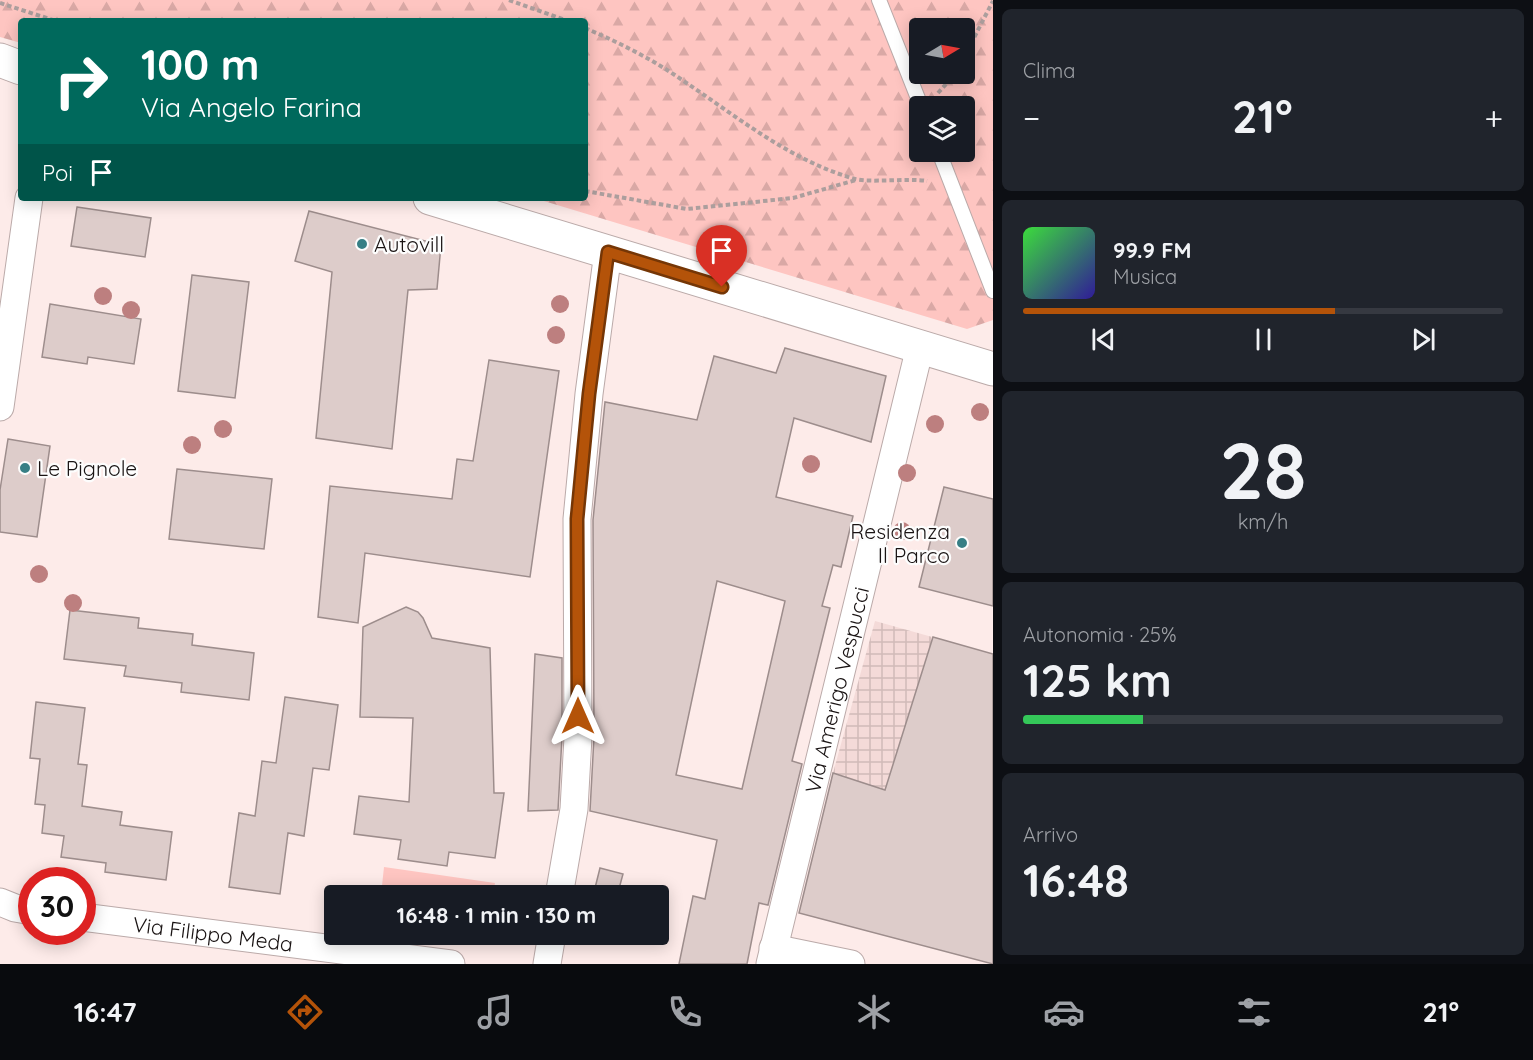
<!DOCTYPE html>
<html lang="it">
<head>
<meta charset="utf-8">
<style>
	:root { --surface:#171b24; --page:#20242c; --text:#f1f3f6; --muted:#9ea1a6; --line:#363941; --accent:#b45309 }
	body { margin:0; font-family:Quicksand,sans-serif; background:var(--page); color:var(--text); height:100vh; display:flex; flex-direction:column; font-size:22px; white-space:nowrap }
	* { box-sizing:border-box; margin:0 }
	p { font-size:20px; color:var(--muted) }
	.icon { flex:none; width:33px; height:33px; fill:none; stroke:currentColor; stroke-width:2; stroke-linecap:round; stroke-linejoin:round }
	.map { position:relative; flex:1; overflow:hidden }
	.sheet { display:flex; flex-direction:column; gap:9px; padding:9px; background:#0d0f14; width:540px }
	.sheet>* { flex:none }
	.banner { position:absolute; left:18px; top:18px; width:570px; height:183px; border-radius:6px; box-shadow:0 3px 15px #0003; background:#00695c; color:#fff; overflow:hidden }
	.needle { width:39px; rotate:80deg }
	.controls { position:absolute; left:909px; top:18px; display:grid; gap:12px }
	.controls a { display:grid; place-items:center; width:66px; height:66px; border-radius:6px; background:var(--surface); box-shadow:0 3px 15px #0003; font-size:30px }
	.speed { position:absolute; left:18px; top:867px; display:flex; gap:12px; font-size:30px; font-weight:700; text-align:center }
	.speed>* { display:grid; place-content:center; width:78px; height:78px; border-radius:50%; background:var(--surface); box-shadow:0 3px 15px #0003; line-height:1 }
	.speed .limit { border:9px solid #d22; background:#fff; color:#111 }
	.pin { position:absolute; display:grid; place-items:center; width:51px; height:51px; color:#fff; margin:-62px -26px; border-radius:50% 50% 50% 0; rotate:-45deg; box-shadow:0 0 6px #0007 }
	.pin .icon { rotate:45deg }
	.me { position:absolute; width:66px; margin:-33px; rotate:0deg; stroke-linejoin:round; filter:drop-shadow(0 0 4px #0008) }
	.turn { display:flex; align-items:center; gap:21px; height:126px; padding:0 24px; font-size:27px }
	.turn .icon { width:78px; height:78px; stroke-width:2.5 }
	.turn b { display:block; font-size:42px; line-height:51px }
	.then { display:flex; align-items:center; height:57px; padding:0 24px; background:#0003; gap:12px; font-size:22px }
	.big { font-size:45px; font-weight:700; line-height:1.1 }
	.sheet .widget { flex:1; display:flex; flex-direction:column; justify-content:center; gap:9px; min-width:0; padding:0 21px; border-radius:9px; background:var(--page) }
	.sheet .dial { align-items:center; gap:0 }
	.dial b { font-size:78px; line-height:1 }
	.song { display:flex; align-items:center; gap:18px }
	.cover { width:72px; height:72px; border-radius:9px; background:linear-gradient(135deg,hsl(120 70% 55%),hsl(250 70% 35%)) }
	.played { height:6px; border-radius:3px; background:linear-gradient(90deg,var(--accent) 65%,var(--line) 65%) }
	.keys { display:flex; justify-content:space-around; direction:ltr }
	.heat { display:flex; justify-content:space-between; align-items:center; font-size:33px; direction:ltr }
	.charge { height:9px; border-radius:4px; background:linear-gradient(90deg,#34c759 25%,var(--line) 0) }
	.trip { position:absolute; left:324px; top:885px; width:345px; height:60px; border-radius:6px; background:var(--surface); box-shadow:0 3px 15px #0003; font-weight:700; line-height:60px; text-align:center }
	.tab-bar { display:flex; height:96px; justify-content:space-around; align-items:center; background:#090b0e; color:var(--muted) }
	.tab-bar .icon { width:42px; height:42px }
	.tab-bar .on { color:var(--accent) }
	.tab-bar b { font-size:27px; color:var(--text) }
	main { display:flex; flex:1; min-height:0 }
	.map>svg:first-child { display:block }
	.industrial { fill:url(#industrial-grid) }
	.forest { fill:url(#forest-firs); fill-rule:evenodd }
	.pitch { fill:#fec5c1 }
	.building { fill:#ddccca; stroke:#9d8d8c; stroke-width:1.5; fill-rule:evenodd }
	.lines { fill:none; stroke-linecap:round; stroke-linejoin:round }
	.lane-casing { stroke:#bbaaa9; stroke-width:16 }
	.street-casing { stroke:#bbaaa9; stroke-width:29 }
	.secondary-casing { stroke:#bbaaa9; stroke-width:35 }
	.path { stroke:#ac9e9d; stroke-width:4; stroke-dasharray:4.5 3; stroke-linecap:butt }
	.lane { stroke:#fff; stroke-width:14 }
	.street { stroke:#fff; stroke-width:27 }
	.secondary { stroke:#fff; stroke-width:33 }
	.tree { fill:#bd7f7f }
	.route-casing { stroke:#753606; stroke-width:15 }
	.route { stroke:#b45309; stroke-width:10 }
	.poi-dot { fill:#377f85; stroke:#fdfdfd; stroke-width:2 }
	.labels { text-anchor:middle; dominant-baseline:central; stroke-width:4.5; stroke-linejoin:round; paint-order:stroke }
	.poi-label { font-size:21px; fill:#191313; stroke:#fdfdfd; text-anchor:start }
	.street-label { font-size:21px; fill:#191313; stroke:#fdfdfd }
</style>
</head>
<body>
<main>
<div class="map">
<svg width="993" height="964" viewBox="0 0 993 964">
	<defs>
		<pattern id="industrial-grid" width="8" height="8" patternUnits="userSpaceOnUse" patternTransform="scale(1.5)"><rect width="8" height="8" fill="#f4dad8"/><path d="M0 4h8M4 0v8" fill="none" stroke="#d1bab8"/></pattern>
		<pattern id="forest-firs" width="22" height="20" patternUnits="userSpaceOnUse" patternTransform="scale(1.5)"><rect width="22" height="20" fill="#fec5c1"/><path d="M5 1l3.5 6h-7zM16 11l3.5 6h-7z" fill="#d9a8a5"/></pattern>
	</defs>
	<rect width="100%" height="100%" fill="#fdebe9"/>
	<polygon class="industrial" points="875,621 993,654 993,964 802,914 833,773"/>
	<path class="forest" d="M0,0H993V320L967,329L534,198H585V21H21V43L0,37ZM920,28H964V74H920ZM920,106H964V152H920Z"/>
	<polygon class="pitch" points="384,867 495,883 493,895 381,895"/>
	<g class="building">
		<polygon points="77,207 151,218 145,257 71,246"/>
		<polygon points="309,211 441,245 437,289 408,290 392,449 316,438 332,272 295,261"/>
		<polygon points="192,275 249,282 235,398 178,391"/>
		<polygon points="50,304 141,319 134,364 88,357 87,364 42,357"/>
		<path d="M785,348L886,376L871,442L794,418L776,497L853,516L841,567L833,565L822,606L830,608L792,761L802,764L768,905L759,903L747,964H679L693,896L705,899L717,840L590,811L594,737L593,520L605,402L697,420L714,356L776,373ZM717,581L785,601L742,789L676,775Z"/>
		<polygon points="489,360 559,371 530,577 365,553 358,623 318,617 330,486 452,499 457,459 473,461"/>
		<polygon points="8,439 50,446 37,537 0,532 0,490"/>
		<polygon points="177,469 272,479 264,549 169,539"/>
		<polygon points="944,487 993,499 993,606 919,587"/>
		<polygon points="406,607 418,612 423,618 432,638 490,648 494,793 504,793 495,858 449,852 447,866 398,859 401,840 354,834 359,796 409,802 413,718 360,717 363,627"/>
		<polygon points="70,610 139,618 138,628 193,634 192,645 254,653 249,700 181,692 182,683 124,676 126,666 64,659"/>
		<polygon points="933,637 993,654 993,964 799,913 833,773 885,790"/>
		<polygon points="535,654 562,658 562,737 558,810 528,811"/>
		<polygon points="285,697 338,705 329,770 313,768 304,836 288,833 280,894 229,887 239,813 255,816 262,761 276,763"/>
		<polygon points="36,702 85,708 78,764 87,765 82,806 122,812 120,825 172,832 166,880 105,872 106,863 61,857 64,836 42,833 45,805 35,804 40,759 30,758"/>
		<polygon points="600,868 623,874 617,896 593,896"/>
	</g>
	<g class="lines">
		<g class="lane-casing">
			<g id="lane">
				<polyline points="879,0 921,106"/>
				<polyline points="939,152 993,291"/>
			</g>
		</g>
		<g class="street-casing">
			<g id="street">
				<polyline points="0,407 29,198"/>
				<polyline points="559,896 574,809 578,737 577,519 589,394 608,252"/>
				<polyline points="0,902 15,908 32,911"/>
				<path id="s1" d="M82,917L451,964"/>
				<polyline points="773,948 851,964"/>
				<polyline points="547,964 552,934"/>
				<path id="s2" d="M770,964L920,347"/>
			</g>
		</g>
		<g class="secondary-casing">
			<g id="secondary">
				<polyline points="0,60 21,68"/>
				<polyline points="430,198 993,369"/>
			</g>
		</g>
		<g class="path">
			<polyline points="509,0 568,21"/>
			<polyline points="0,3 56,21"/>
			<path d="M585,28C620,43 654,60 685,82C739,118 791,161 855,179C869,183 908,178 927,181"/>
			<polyline points="964,57 993,1"/>
			<polyline points="938,93 955,74"/>
			<polyline points="912,127 918,142"/>
			<polyline points="585,191 687,209 793,198 856,180"/>
		</g>
		<use href="#lane" class="lane"/>
		<use href="#street" class="street"/>
		<use href="#secondary" class="secondary"/>
	</g>
	<g class="tree">
		<circle cx="103" cy="296" r="9"/>
		<circle cx="560" cy="304" r="9"/>
		<circle cx="131" cy="310" r="9"/>
		<circle cx="556" cy="335" r="9"/>
		<circle cx="980" cy="412" r="9"/>
		<circle cx="935" cy="424" r="9"/>
		<circle cx="223" cy="429" r="9"/>
		<circle cx="192" cy="445" r="9"/>
		<circle cx="811" cy="464" r="9"/>
		<circle cx="907" cy="473" r="9"/>
		<circle cx="902" cy="531" r="9"/>
		<circle cx="39" cy="574" r="9"/>
		<circle cx="73" cy="603" r="9"/>
	</g>
	<g class="lines">
		<g class="route-casing">
			<polyline id="route" points="578,716 577,519 589,394 608,252 722,287"/>
		</g>
		<use href="#route" class="route"/>
	</g>
	<g class="poi-dot">
		<circle cx="362" cy="244" r="6"/>
		<circle cx="25" cy="468" r="6"/>
		<circle cx="962" cy="543" r="6"/>
	</g>
	<g class="labels">
		<g class="poi-label">
			<text x="374" y="244">Autovill</text>
			<text x="37" y="468">Le Pignole</text>
			<text x="950" y="531" text-anchor="end">Residenza<tspan x="950" dy="24">Il Parco</tspan></text>
		</g>
		<g class="street-label">
			<text stroke="none"><textPath href="#s2" startOffset="282">Via Amerigo Vespucci</textPath></text>
			<text stroke="none"><textPath href="#s1" startOffset="132">Via Filippo Meda</textPath></text>
		</g>
	</g>
</svg>
<div class="controls">
<a><svg class="needle" viewBox="-14 -14 28 28"><path d="M0-13l5 13h-10z" fill="#e53935"/><path d="M0 13l5-13h-10z" fill="#9ea1a6"/></svg></a>
<a><svg class="icon" aria-label="layers" viewBox="0 0 24 24"><path d="M12 4l9 5-9 5-9-5zM3 14l9 5 9-5"/></svg></a>
</div>
<div class="speed"><div class="limit">30</div></div>
<div class="pin" style="left:722px;top:287px;background:#d93025"><svg class="icon" aria-label="arrive" viewBox="0 0 24 24"><path d="M6 21V4h12l-3 4 3 4H6"/></svg></div>
<svg class="me" style="left:578px;top:716px" viewBox="-20 -20 40 40"><path d="M0-17L14 15 0 8-14 15z" fill="#b45309" stroke="#fff" stroke-width="4"/></svg>
<div class="trip">16:48 · 1 min · 130 m</div>
<div class="banner">
<div class="turn"><svg class="icon" aria-label="right" viewBox="0 0 24 24"><path d="M7 20v-9h11M14 6l5 5-5 5"/></svg><div><b>100 m</b>Via Angelo Farina</div></div>
<div class="then">Poi<svg class="icon" aria-label="arrive" viewBox="0 0 24 24"><path d="M6 21V4h12l-3 4 3 4H6"/></svg></div>
</div>
</div>
<section class="sheet">
<div class="widget"><p>Clima</p>
<div class="heat"><a>−</a><b class="big">21°</b><a>+</a></div>
</div>
<div class="widget">
<div class="song"><i class="cover"></i><div><b>99.9 FM</b><p>Musica</p></div></div>
<div class="played"></div>
<div class="keys"><svg class="icon" aria-label="previous" viewBox="0 0 24 24"><path d="M18 5L8 12l10 7zM5 5v14"/></svg><svg class="icon" aria-label="pause" viewBox="0 0 24 24"><path d="M8 5v14M16 5v14"/></svg><svg class="icon" aria-label="next" viewBox="0 0 24 24"><path d="M6 5l10 7-10 7zM19 5v14"/></svg></div>
</div>
<div class="widget dial"><b>28</b><p>km/h</p></div>
<div class="widget"><p>Autonomia · 25%</p><b class="big">125 km</b><div class="charge"></div></div>
<div class="widget"><p>Arrivo</p><b class="big">16:48</b></div>
</section>
</main>
<nav class="tab-bar">
<b>16:47</b>
<svg class="icon on" aria-label="directions" viewBox="0 0 24 24"><path d="M12 3l9 9-9 9-9-9zM9 14v-3h6M13 9l2 2-2 2"/></svg>
<svg class="icon" aria-label="music" viewBox="0 0 24 24"><path d="M9 18V5l10-2v13"/><circle cx="6" cy="18" r="3"/><circle cx="16" cy="16" r="3"/></svg>
<svg class="icon" aria-label="phone" viewBox="0 0 24 24"><path d="M5 4h4l2 5-3 2q2 4 5 5l2-3 5 2v4C11 20 4 13 5 4z"/></svg>
<svg class="icon" aria-label="climate" viewBox="0 0 24 24"><path d="M12 3v18M4 7l16 10M4 17L20 7"/></svg>
<svg class="icon" aria-label="car" viewBox="0 0 24 24"><path d="M5 17H2v-5l4-1 3-4h7l3 4 3 1v5h-3M9 17h6M6 11h13"/><circle cx="7" cy="17" r="2"/><circle cx="17" cy="17" r="2"/></svg>
<svg class="icon" aria-label="filters" viewBox="0 0 24 24"><path d="M4 7h16M4 17h16"/><circle cx="9" cy="7" r="2"/><circle cx="15" cy="17" r="2"/></svg>
<b>21°</b>
</nav>
</body>
</html>
